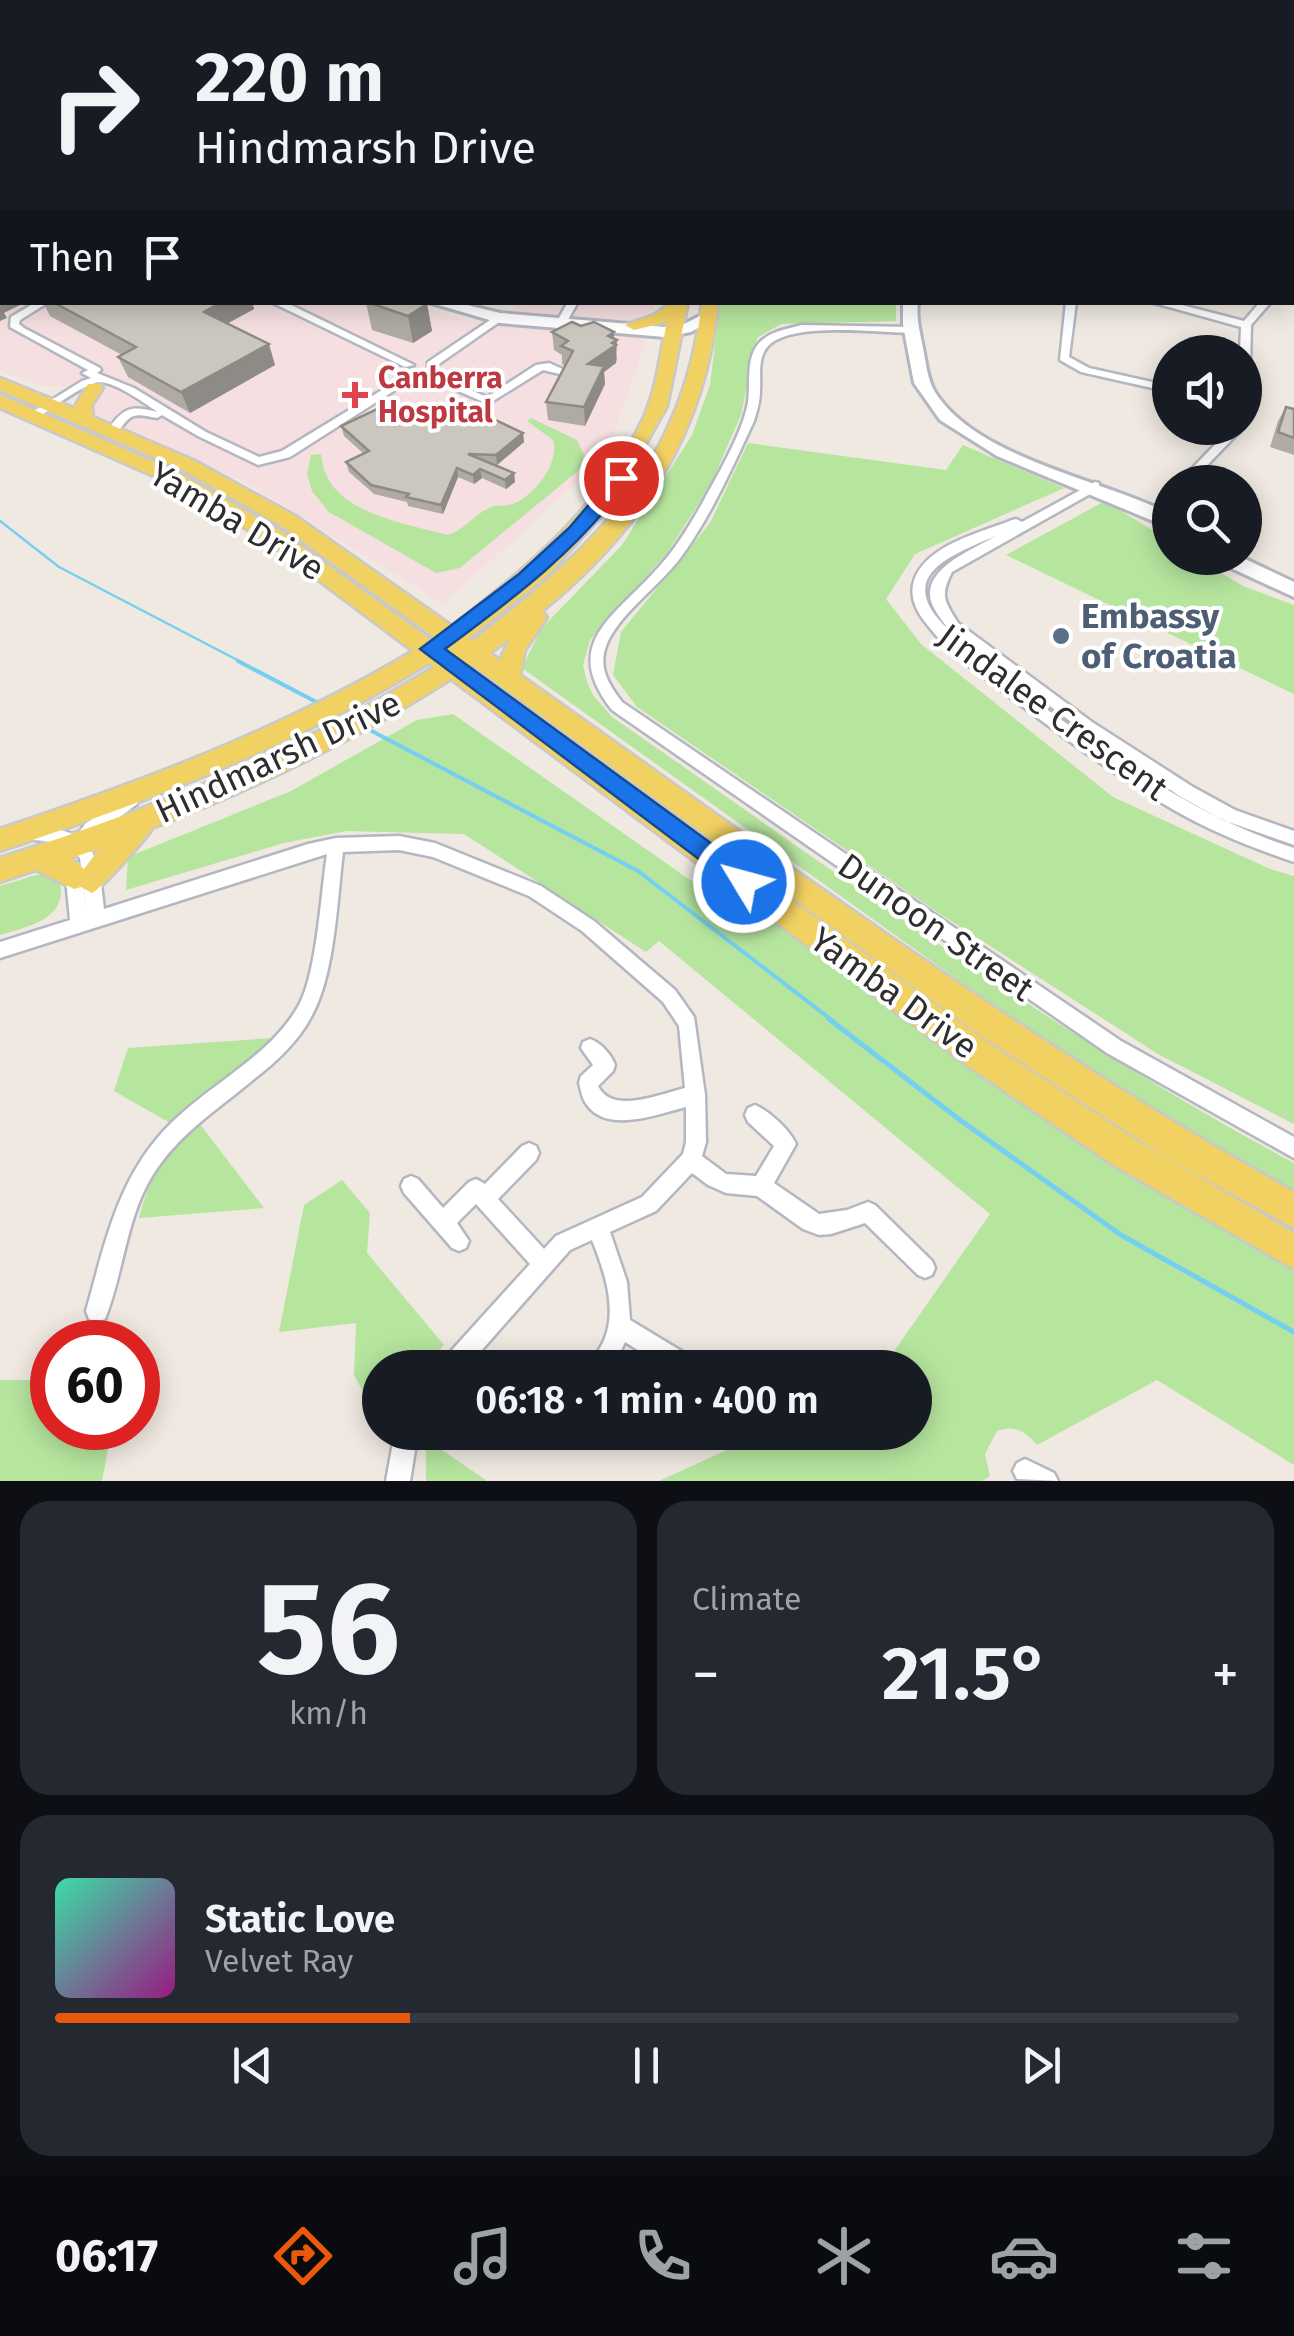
<!DOCTYPE html>
<html lang="en">
<head>
<meta charset="utf-8">
<style>
	:root { --surface:#171b24; --page:#242831; --text:#f1f3f6; --muted:#9ea1a6; --line:#363941; --accent:#ea580c }
	body { margin:0; font-family:"Fira Sans",sans-serif; background:var(--page); color:var(--text); height:100vh; display:flex; flex-direction:column; font-size:38px; white-space:nowrap }
	* { box-sizing:border-box; margin:0 }
	p { font-size:32px; color:var(--muted) }
	.icon { flex:none; width:55px; height:55px; fill:none; stroke:currentColor; stroke-width:2; stroke-linecap:round; stroke-linejoin:round }
	.map { position:relative; height:1481px; overflow:hidden }
	.drawer { display:flex; flex-direction:column; gap:20px; padding:20px; background:#0d0f14; flex:1 }
	.drawer>* { flex:none }
	.guide { position:absolute; left:0px; top:0px; width:1295px; height:305px; box-shadow:0 5px 25px #0003; background:#171b24; color:var(--text); overflow:hidden }
	.tools { position:absolute; left:1152px; top:335px; display:grid; gap:20px }
	.tools a { display:grid; place-items:center; width:110px; height:110px; border-radius:50%; background:var(--surface); box-shadow:0 5px 25px #0003; font-size:50px }
	.speed { position:absolute; left:30px; top:1320px; display:flex; gap:20px; font-size:50px; font-weight:700; text-align:center }
	.speed>* { display:grid; place-content:center; width:130px; height:130px; border-radius:50%; background:var(--surface); box-shadow:0 5px 25px #0003; line-height:1 }
	.speed .limit { border:15px solid #d22; background:#fff; color:#111 }
	.pin { position:absolute; display:grid; place-items:center; width:85px; height:85px; color:#fff; margin:-42px; border:5px solid #fff; border-radius:50%; box-shadow:0 2px 10px #0007 }
	.me { position:absolute; width:110px; margin:-55px; rotate:307deg; stroke-linejoin:round; filter:drop-shadow(0 0 8px #0008) }
	.turn { display:flex; align-items:center; gap:35px; height:210px; padding:0 30px; font-size:45px }
	.turn .icon { width:130px; height:130px; stroke-width:2.5 }
	.turn b { display:block; font-size:70px; line-height:85px }
	.then { display:flex; align-items:center; height:95px; padding:0 30px; background:#0003; gap:20px; font-size:38px }
	.big { font-size:75px; font-weight:600; line-height:1.1 }
	.drawer .tile { flex:1; display:flex; flex-direction:column; justify-content:center; gap:15px; min-width:0; padding:0 35px; border-radius:30px; background:var(--page) }
	.drawer .dial { align-items:center; gap:0 }
	.dial b { font-size:130px; line-height:1 }
	.song { display:flex; align-items:center; gap:30px }
	.cover { width:120px; height:120px; border-radius:15px; background:linear-gradient(135deg,hsl(160 70% 55%),hsl(310 70% 35%)) }
	.played { height:10px; border-radius:5px; background:linear-gradient(90deg,var(--accent) 30%,var(--line) 30%) }
	.keys { display:flex; justify-content:space-around; direction:ltr }
	.heat { display:flex; justify-content:space-between; align-items:center; font-size:55px; direction:ltr }
	.drawer .tiles { flex:1; display:grid; gap:20px; grid-template-columns:1fr 1fr }
	.tile:last-child { grid-column:span 2 }
	.trip { position:absolute; left:362px; top:1350px; width:570px; height:100px; border-radius:50px; background:var(--surface); box-shadow:0 5px 25px #0003; font-weight:600; line-height:100px; text-align:center }
	.tabs { display:flex; height:160px; justify-content:space-around; align-items:center; background:#090b0e; color:var(--muted) }
	.tabs .icon { width:70px; height:70px }
	.tabs .active { color:var(--accent) }
	.tabs b { font-size:45px; color:var(--text) }
	.map>svg:first-child { display:block }
	.medical { fill:#f5dfe0 }
	.green { fill:#b6e59e }
	.lines { fill:none; stroke-linecap:round; stroke-linejoin:round }
	.stream-far2 { stroke:#75cff0; stroke-width:2.5 }
	.stream-far1 { stroke:#75cff0; stroke-width:4 }
	.stream { stroke:#75cff0; stroke-width:5 }
	.street-casing { stroke:#b4b7c1; stroke-width:5 }
	.secondary-casing { stroke:#b4b7c1; stroke-width:6 }
	.primary-casing { stroke:#c9c9c9; stroke-width:5 }
	.street { fill:#fff; fill-rule:evenodd }
	.secondary { fill:#fff; fill-rule:evenodd }
	.primary { fill:#f2d163; fill-rule:evenodd }
	.wall { fill:#afaba4 }
	.shaded-wall { fill:#8e8b86 }
	.building { fill:#cbc7bf; stroke:#8e8b86; stroke-width:2.5 }
	.route { fill:#1a73e8; stroke:#114b97; stroke-width:2.5 }
	.health-dot { fill:#e0444e; stroke:#fff; stroke-width:4 }
	.service-dot { fill:#5c6f8a; stroke:#fff; stroke-width:4 }
	.labels { text-anchor:middle; dominant-baseline:central; stroke-width:8; stroke-linejoin:round; paint-order:stroke }
	.far-health-label { font-size:30px; font-weight:bold; fill:#be3a42; stroke:#fff; text-anchor:start }
	.street-label { font-size:35px; fill:#2e2e2e; stroke:#fff }
	.service-label { font-size:35px; font-weight:bold; fill:#4e5e75; stroke:#fff; text-anchor:start }
</style>
</head>
<body>
<div class="map">
<svg width="1294" height="1481" viewBox="0 0 1294 1481">
	<rect width="100%" height="100%" fill="#efe9e1"/>
	<polygon class="medical" points="0,180 2,302 409,303 496,328 518,303 655,303 645,344 606,456 443,604 252,486 90,412 93,400 65,387 37,385 0,370"/>
	<g class="green">
		<path d="M720,303H896V321L781,324L757,338L741,415L710,486L667,553L590,640L583,665L587,682L593,695L612,717C835,871 1055,1035 1294,1163V1193L1223,1156L1022,1026L522,668L541,629L622,545L692,435L710,385Z"/>
		<path d="M531,418L577,440L584,455L579,470L460,568L436,573L329,512L312,491L307,474L311,455L321,454C325,513 402,522 447,535C462,532 473,516 487,509C498,503 504,508 515,503C536,494 560,462 553,440L527,421Z"/>
		<polygon points="748,443 946,470 963,445 1064,488 915,554 886,599 921,644 1113,797 1270,869 1294,876 1294,1124 1158,1054 937,912 637,707 613,675 621,632 710,523"/>
		<polygon points="1105,501 1170,541 1170,558 1196,558 1243,586 1294,605 1294,694 1006,555"/>
		<path d="M453,714L703,889L719,872L1294,1263V1465L1157,1380L1037,1445C1026,1432 1014,1424 997,1431L985,1454L990,1476L982,1481H659L764,1433L915,1432V1368L883,1367L990,1214L659,941L646,952L464,834L346,831L284,843L126,890L128,857L291,791L417,720Z"/>
		<path d="M36,875H52L60,880C68,920 29,926 0,935V886Z"/>
		<polygon points="273,1038 172,1124 114,1091 128,1048"/>
		<path d="M199,1123L264,1208L139,1218C151,1173 163,1154 199,1123Z"/>
		<polygon points="342,1180 370,1213 367,1253 444,1345 422,1367 380,1368 380,1423 354,1375 356,1323 279,1332 304,1205"/>
		<polygon points="0,1380 38,1380 37,1390 52,1390 52,1428 112,1428 102,1481 0,1481"/>
		<polygon points="426,1439 487,1481 426,1481"/>
	</g>
	<g class="lines">
		<polyline class="stream-far2" points="0,521 59,567 243,663"/>
		<g class="stream-far1">
			<polyline points="238,661 322,705"/>
			<polyline points="366,728 638,871 833,1021"/>
		</g>
		<polyline class="stream" points="829,1019 960,1120 1121,1235 1294,1332"/>
		<g class="street-casing">
			<g id="street">
				<polygon points="79,0 87,0 89,2 82,2"/>
				<polygon points="608,0 614,0 615,2 609,2"/>
				<polygon points="801,0 807,0 806,2 800,2"/>
				<polygon points="1224,0 1230,0 1231,2 1225,2"/>
				<polygon points="0,16 2,17 2,22 0,22"/>
				<rect x="1292" y="31" width="2" height="5"/>
				<rect x="0" y="49" width="2" height="5"/>
				<polygon points="1292,273 1294,273 1292,280"/>
				<path d="M36,302H49L20,320L19,324L24,328L100,368L101,370L97,373L134,388L206,432L259,457L282,451L405,376L414,378L290,457L258,465L198,436L162,415L157,418C133,413 131,413 117,433H109L107,431C124,407 130,405 158,412C144,403 117,383 100,382C86,382 50,410 37,418H29V414L82,381L91,378L82,373L88,370L10,327L11,317Z"/>
				<polygon points="271,302 285,302 414,365 405,367"/>
				<polygon points="568,302 578,302 565,325 557,325 556,323"/>
				<polygon points="1066,302 1076,302 1069,357 1089,368 1170,386 1170,392 1081,372 1060,360"/>
				<polygon points="1151,302 1170,302 1244,321 1260,302 1271,302 1251,325 1249,406 1245,407 1245,352 1240,352 1241,327"/>
				<polygon points="496,316 505,318 436,366 428,366 428,362"/>
				<path d="M802,325L912,327L917,330L912,333C880,333 779,319 764,352C758,364 761,378 760,391C760,402 757,411 754,421C732,468 711,516 681,557C660,586 618,614 606,646C598,668 609,685 622,702L1121,1041L1294,1137V1158L1107,1053L612,710C560,644 613,618 656,570C675,550 690,525 704,500C719,472 743,432 748,402C751,382 745,358 760,342C771,331 787,329 802,325Z"/>
				<polygon points="549,363 569,372 564,375 543,370 488,404 426,377 435,375 487,397 536,365"/>
				<polygon points="1231,428 1243,428 1191,482 1179,482"/>
				<path d="M1095,482L1099,483V489L952,572C940,596 944,600 958,623L1092,722L1193,787L1235,810L1294,831V845L1223,820L1181,797L1082,730L948,630C986,665 1028,696 1070,726C1140,775 1212,822 1294,848V862C1253,848 1212,832 1174,810C1117,777 1063,737 1010,697C982,676 950,654 929,627C919,615 910,601 913,585C921,546 980,533 1012,520L1016,519L1022,522ZM996,536C974,549 922,568 931,601C934,611 943,621 948,629C892,576 951,555 996,536Z"/>
				<polygon points="1170,494 1170,505 1159,516 1151,516 1151,510 1166,495"/>
				<path d="M131,793L137,794L139,799L137,804L97,834L88,844L99,867L104,909L308,844L336,838L399,836L435,843L541,886L594,921L675,990L694,1017L705,1095L706,1142L702,1156L726,1174L756,1176L774,1146L748,1122L745,1115L748,1108L755,1105C770,1112 789,1129 796,1144L774,1183L819,1214L847,1210L868,1202L875,1205L932,1261L935,1268L932,1275L925,1278L918,1275L865,1223L831,1234L819,1235L803,1229L757,1196L726,1193L708,1185L692,1173L656,1211L610,1232L627,1282L630,1320L696,1360L699,1368H667L625,1342L613,1368H588C593,1357 601,1349 605,1338C617,1307 604,1270 592,1240L570,1250L466,1368H440L443,1360L530,1264L476,1204L457,1223L469,1241L466,1248L459,1251L452,1248L404,1193L401,1186L404,1179L411,1176L418,1179L443,1208L469,1182L476,1179L485,1184L522,1146L529,1143L536,1146L539,1153L536,1160L498,1199L544,1249L556,1236L642,1197L683,1154L686,1142V1107C658,1114 608,1134 587,1105C582,1099 581,1090 579,1083L581,1076L593,1065L581,1048L583,1042L590,1039C601,1043 611,1054 615,1065L613,1071L598,1086C612,1115 661,1094 685,1088L679,1026L663,1002L582,931L529,896L433,857L399,850L343,852C337,900 335,975 311,1017C298,1042 276,1062 254,1079C221,1107 183,1131 158,1167C126,1212 125,1269 105,1319L97,1322L89,1319L86,1311C107,1236 120,1167 181,1114C220,1079 273,1052 299,1005C317,972 321,893 327,854L0,958V942L70,920L65,869L67,864L73,862L79,864L81,869L87,914L80,858C66,839 45,843 24,838L22,833L24,828C41,824 61,829 77,836L85,824Z"/>
				<polygon points="395,1432 418,1432 410,1481 386,1481"/>
				<polygon points="1025,1459 1054,1473 1058,1481 1017,1479 1013,1471 1017,1463"/>
			</g>
		</g>
		<g class="secondary-casing">
			<g id="secondary">
				<polygon points="507,0 517,0 518,2 508,2"/>
				<rect x="0" y="170" width="2" height="8"/>
				<rect x="1292" y="258" width="2" height="8"/>
				<polygon points="428,302 455,302 500,313 665,327 682,325 708,312 716,317 691,332 665,337 500,323"/>
				<path d="M903,302H918C916,318 920,332 923,348C926,362 927,379 935,392C977,459 1102,479 1170,514V528L997,456L940,420L914,383L903,325Z"/>
				<polygon points="1217,558 1243,558 1294,582 1294,597 1220,563"/>
			</g>
		</g>
		<g class="primary-casing">
			<path id="primary" d="M672,302H688L667,406L612,504L547,576L469,638L473,641C596,545 683,465 702,302H718C706,432 642,530 542,611L547,617L525,650L520,675C774,854 1023,1041 1294,1192V1228L1167,1158L980,1035L472,665L469,667L993,1046L1136,1140L1294,1233V1269L1112,1164L971,1068L451,679C357,739 257,788 152,828C149,836 99,891 92,893L81,887L74,889L36,870L0,882V858C152,809 298,751 434,667L429,663C295,746 149,801 0,851V829C143,781 283,729 413,651L265,540L165,481L0,408V395L179,473L279,530L431,640L434,637L283,527L181,469L0,390V378L74,408L88,384H100L103,388L92,405L93,417L195,461L297,517L452,626C528,568 600,507 643,419C657,389 660,354 667,322L634,330L625,325L654,315ZM510,638L500,660L490,653ZM99,849L84,869L71,858Z"/>
		</g>
		<use href="#street" class="street"/>
		<use href="#secondary" class="secondary"/>
		<use href="#primary" class="primary"/>
	</g>
	<g class="wall">
		<polygon points="43,302 252,302 254,309 227,324 275,365 190,413 128,377 118,357 122,355 50,316"/>
		<polygon points="366,303 427,304 432,331 413,343 372,330"/>
		<polygon points="552,332 614,339 617,359 616,363 604,372 605,384 585,426 548,420 546,402 565,366 562,364 562,355 554,350"/>
		<polygon points="1286,407 1293,409 1294,408 1294,455 1270,447 1278,421"/>
		<polygon points="404,415 435,415 523,433 524,442 497,465 494,465 514,473 515,482 506,489 482,478 474,484 458,477 443,514 408,506 407,502 374,494 349,472 346,462 364,454 344,436 341,426"/>
	</g>
	<g class="shaded-wall">
		<polygon points="2,272 2,302 26,302 4,313 7,318 0,321 0,273"/>
		<polygon points="222,302 252,302 254,309 211,332 204,312"/>
		<polygon points="427,304 432,331 413,343 408,316"/>
		<polygon points="614,332 614,342 617,340 616,363 604,372 605,384 585,426 584,407 588,364 608,336"/>
		<polygon points="269,344 275,365 190,413 181,392"/>
		<polygon points="523,433 524,442 497,465 496,455"/>
		<polygon points="457,468 458,477 443,514 441,505"/>
		<polygon points="480,469 482,478 474,484 473,475"/>
		<polygon points="514,473 515,482 506,489 505,480"/>
	</g>
	<g class="building">
		<polygon points="2,191 2,272 0,273 0,192"/>
		<polygon points="53,302 222,302 204,312 269,344 181,392 118,357 136,347"/>
		<polygon points="367,302 425,302 427,304 408,316"/>
		<polygon points="572,322 581,326 594,322 614,332 608,336 617,340 612,343 616,345 588,364 604,366 584,407 546,402 573,351 561,346 568,341 552,332"/>
		<polygon points="390,403 404,415 426,407 435,415 440,413 466,422 474,415 487,416 523,433 496,455 468,454 514,473 505,480 480,469 473,475 457,468 441,505 406,497 409,494 371,485 346,462 369,451 341,426"/>
		<polygon points="1286,407 1294,409 1294,438 1278,432"/>
	</g>
	<path class="route" d="M621,472L630,478C580,549 514,598 445,649L753,874L756,882L753,890L744,893L420,649L519,574L569,528L615,474Z"/>
	<path class="health-dot" d="M350 380h10v10h10v10h-10v10h-10v-10h-10v-10h10z"/>
	<circle class="service-dot" cx="1061" cy="636" r="10"/>
	<g class="labels">
		<g class="far-health-label">
			<text x="378" y="378">Canberra<tspan x="378" dy="34">Hospital</tspan></text>
		</g>
		<g class="street-label">
			<text transform="translate(237 521) rotate(31)">Yamba Drive</text>
			<text transform="translate(1053 712) rotate(36)">Jindalee Crescent</text>
			<text transform="translate(278 757) rotate(-25)">Hindmarsh Drive</text>
			<text transform="translate(936 927) rotate(35)">Dunoon Street</text>
			<text transform="translate(894 993) rotate(36)">Yamba Drive</text>
		</g>
		<g class="service-label">
			<text x="1081" y="616">Embassy<tspan x="1081" dy="40">of Croatia</tspan></text>
		</g>
	</g>
</svg>
<div class="tools">
<a><svg class="icon" aria-label="sound" viewBox="0 0 24 24"><path d="M4 9h4l5-4v14l-5-4H4zM17 9q2 3 0 6"/></svg></a>
<a><svg class="icon" aria-label="search" viewBox="0 0 24 24"><circle cx="10" cy="10" r="6"/><path d="M15 15l6 6"/></svg></a>
</div>
<div class="speed"><div class="limit">60</div></div>
<div class="pin" style="left:621px;top:478px;background:#d93025"><svg class="icon" aria-label="arrive" viewBox="0 0 24 24"><path d="M6 21V4h12l-3 4 3 4H6"/></svg></div>
<svg class="me" style="left:744px;top:882px" viewBox="-20 -20 40 40"><circle r="17" fill="#1a73e8" stroke="#fff" stroke-width="3"/><path d="M0-11L8 9 0 5-8 9z" fill="#fff"/></svg>
<div class="trip">06:18 · 1 min · 400 m</div>
<div class="guide">
<div class="turn"><svg class="icon" aria-label="right" viewBox="0 0 24 24"><path d="M7 20v-9h11M14 6l5 5-5 5"/></svg><div><b>220 m</b>Hindmarsh Drive</div></div>
<div class="then">Then<svg class="icon" aria-label="arrive" viewBox="0 0 24 24"><path d="M6 21V4h12l-3 4 3 4H6"/></svg></div>
</div>
</div>
<section class="drawer">
<div class="tiles">
<div class="tile dial"><b>56</b><p>km/h</p></div>
<div class="tile"><p>Climate</p>
<div class="heat"><a>−</a><b class="big">21.5°</b><a>+</a></div>
</div>
<div class="tile">
<div class="song"><i class="cover"></i><div><b>Static Love</b><p>Velvet Ray</p></div></div>
<div class="played"></div>
<div class="keys"><svg class="icon" aria-label="previous" viewBox="0 0 24 24"><path d="M18 5L8 12l10 7zM5 5v14"/></svg><svg class="icon" aria-label="pause" viewBox="0 0 24 24"><path d="M8 5v14M16 5v14"/></svg><svg class="icon" aria-label="next" viewBox="0 0 24 24"><path d="M6 5l10 7-10 7zM19 5v14"/></svg></div>
</div>
</div>
</section>
<nav class="tabs">
<b>06:17</b>
<svg class="icon active" aria-label="directions" viewBox="0 0 24 24"><path d="M12 3l9 9-9 9-9-9zM9 14v-3h6M13 9l2 2-2 2"/></svg>
<svg class="icon" aria-label="music" viewBox="0 0 24 24"><path d="M9 18V5l10-2v13"/><circle cx="6" cy="18" r="3"/><circle cx="16" cy="16" r="3"/></svg>
<svg class="icon" aria-label="phone" viewBox="0 0 24 24"><path d="M5 4h4l2 5-3 2q2 4 5 5l2-3 5 2v4C11 20 4 13 5 4z"/></svg>
<svg class="icon" aria-label="climate" viewBox="0 0 24 24"><path d="M12 3v18M4 7l16 10M4 17L20 7"/></svg>
<svg class="icon" aria-label="car" viewBox="0 0 24 24"><path d="M5 17H2v-5l4-1 3-4h7l3 4 3 1v5h-3M9 17h6M6 11h13"/><circle cx="7" cy="17" r="2"/><circle cx="17" cy="17" r="2"/></svg>
<svg class="icon" aria-label="filters" viewBox="0 0 24 24"><path d="M4 7h16M4 17h16"/><circle cx="9" cy="7" r="2"/><circle cx="15" cy="17" r="2"/></svg>
</nav>
</body>
</html>
